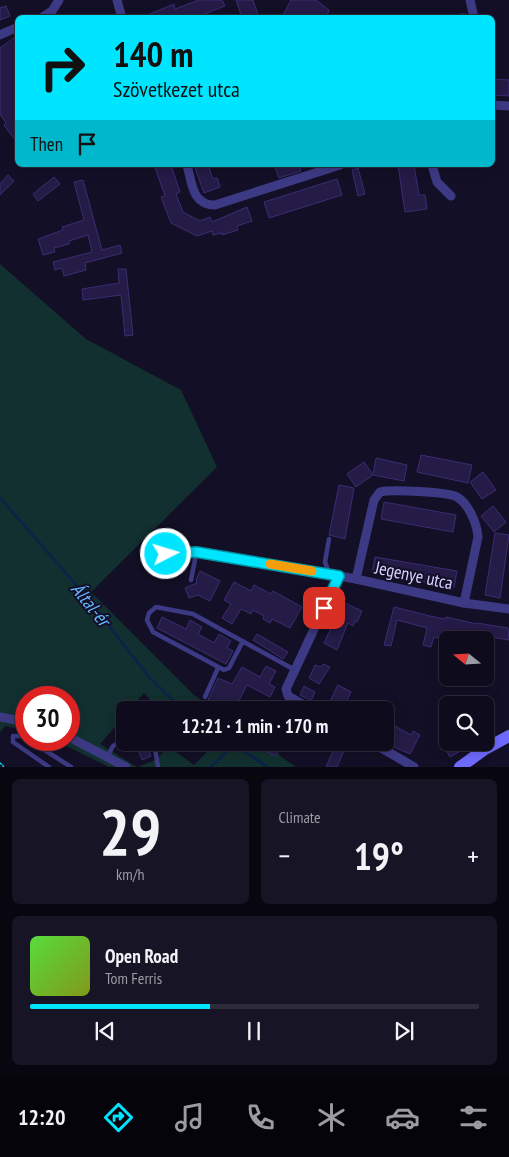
<!DOCTYPE html>
<html lang="en">
<head>
<meta charset="utf-8">
<style>
	:root { --surface:#0e0b1c; --page:#171425; --text:#f1f3f6; --muted:#9b9ba3; --line:#2e2b3b; --accent:#00e5ff }
	body { margin:0; font-family:"PT Sans Narrow",sans-serif; background:var(--page); color:var(--text); height:100vh; display:flex; flex-direction:column; font-size:19px; white-space:nowrap }
	* { box-sizing:border-box; margin:0 }
	p { font-size:16px; color:var(--muted) }
	.icon { flex:none; width:28px; height:28px; fill:none; stroke:currentColor; stroke-width:2; stroke-linecap:round; stroke-linejoin:round }
	.map { position:relative; height:767px; overflow:hidden }
	.panel { display:flex; flex-direction:column; gap:12px; padding:12px; background:#08060f; flex:1 }
	.panel>* { flex:none }
	.hud { position:absolute; left:15px; top:15px; width:480px; height:152px; border-radius:8px; box-shadow:0 2px 12px #0003,0 0 0 1px var(--line); background:#00e5ff; color:#111; overflow:hidden }
	.needle { width:32px; rotate:288deg }
	.controls { position:absolute; left:439px; top:631px; display:grid; gap:10px }
	.controls a { display:grid; place-items:center; width:55px; height:55px; border-radius:8px; background:var(--surface); box-shadow:0 2px 12px #0003,0 0 0 1px var(--line); font-size:25px }
	.speed { position:absolute; left:15px; top:686px; display:flex; gap:10px; font-size:25px; font-weight:700; text-align:center }
	.speed>* { display:grid; place-content:center; width:65px; height:65px; border-radius:50%; background:var(--surface); box-shadow:0 2px 12px #0003,0 0 0 1px var(--line); line-height:1 }
	.speed .limit { border:8px solid #d22; background:#fff; color:#111 }
	.pin { position:absolute; display:grid; place-items:center; width:42px; height:42px; color:#fff; margin:-21px; border-radius:10px; box-shadow:0 2px 8px #0006 }
	.me { position:absolute; width:55px; margin:-28px; rotate:85deg; stroke-linejoin:round; filter:drop-shadow(0 0 4px #0008) }
	.turn { display:flex; align-items:center; gap:18px; height:105px; padding:0 15px; font-size:22px }
	.turn .icon { width:65px; height:65px; stroke-width:2.5 }
	.turn b { display:block; font-size:35px; line-height:42px }
	.then { display:flex; align-items:center; height:48px; padding:0 15px; background:#0003; gap:10px; font-size:19px }
	.big { font-size:38px; font-weight:700; line-height:1.1 }
	.panel .tile { flex:1; display:flex; flex-direction:column; justify-content:center; gap:8px; min-width:0; padding:0 18px; border-radius:8px; background:var(--page) }
	.panel .dial { align-items:center; gap:0 }
	.dial b { font-size:65px; line-height:1 }
	.song { display:flex; align-items:center; gap:15px }
	.cover { width:60px; height:60px; border-radius:8px; background:linear-gradient(135deg,hsl(110 70% 55%),hsl(70 70% 35%)) }
	.played { height:5px; border-radius:2px; background:linear-gradient(90deg,var(--accent) 40%,var(--line) 40%) }
	.keys { display:flex; justify-content:space-around; direction:ltr }
	.heat { display:flex; justify-content:space-between; align-items:center; font-size:28px; direction:ltr }
	.panel .tiles { flex:1; display:grid; gap:12px; grid-template-columns:1fr 1fr }
	.tile:last-child { grid-column:span 2 }
	.trip { position:absolute; left:116px; top:701px; width:278px; height:50px; border-radius:8px; background:var(--surface); box-shadow:0 2px 12px #0003,0 0 0 1px var(--line); font-weight:700; line-height:50px; text-align:center }
	.dock { display:flex; height:80px; justify-content:space-around; align-items:center; background:#06040b; color:var(--muted) }
	.dock .icon { width:35px; height:35px }
	.dock .on { color:var(--accent) }
	.dock b { font-size:22px; color:var(--text) }
	.map>svg:first-child { display:block }
	.green { fill:#12302f }
	.lines { fill:none; stroke-linecap:round; stroke-linejoin:round }
	.stream { stroke:#0c2248; stroke-width:2.5 }
	.building { fill:#241b47; stroke:#3b2d73 }
	.lane { stroke:#3d3a85; stroke-width:4.5 }
	.street { stroke:#3d3a85; stroke-width:9 }
	.secondary { stroke:#6f6bff; stroke-width:12 }
	.rail-casing { stroke:#00e5ff; stroke-width:4.5 }
	.rail { stroke:#130f26; stroke-width:2.5; stroke-dasharray:8; stroke-linecap:butt }
	.route-casing { stroke:#0095a6; stroke-width:12 }
	.route { stroke:#00e5ff; stroke-width:9 }
	.slow { stroke:#f59e0b; stroke-width:9 }
	.labels { text-anchor:middle; dominant-baseline:central; stroke-width:4; stroke-linejoin:round; paint-order:stroke }
	.street-label { font-size:18px; fill:#d9d4ff; stroke:#130f26 }
	.water-label { font-size:19px; font-style:italic; fill:#62b6ff; stroke:#130f26 }
</style>
</head>
<body>
<div class="map">
<svg width="509" height="767" viewBox="0 0 509 767">
	<rect width="100%" height="100%" fill="#130f26"/>
	<g class="green">
		<polygon points="0,264 86,339 181,390 217,467 91,592 194,695 216,710 159,710 144,693 129,710 125,710 125,715 100,744 137,767 109,767 54,740 69,740 69,698 26,698 26,730 5,726 0,732"/>
		<polygon points="199,742 262,743 296,767 138,767 157,759 168,746 194,765 209,750"/>
	</g>
	<g class="lines">
		<g class="stream">
			<polyline points="0,498 79,588 150,678 183,710"/>
			<polyline points="229,742 268,767"/>
			<polyline points="211,767 233,745"/>
		</g>
	</g>
	<g class="building">
		<polygon points="199,0 222,0 225,6 194,18 140,18 174,4 175,9"/>
		<polygon points="236,0 253,0 259,18 242,18"/>
		<polygon points="291,0 316,0 329,10 326,18 291,18 283,15"/>
		<polygon points="6,6 10,16 0,20 0,8"/>
		<polygon points="18,35 18,144 4,125 6,123 0,114 0,48"/>
		<polygon points="492,79 509,80 509,96 492,95"/>
		<polygon points="154,165 171,165 180,192 176,194 183,212 200,221 210,217 212,222 247,207 252,221 237,226 238,230 222,235 222,233 213,235 212,231 197,236 171,223 161,197 165,196"/>
		<polygon points="194,165 208,165 213,179 217,178 220,187 204,193"/>
		<polygon points="274,165 299,165 301,171 279,178"/>
		<polygon points="398,165 414,165 419,195 425,195 427,209 405,212"/>
		<polygon points="358,168 365,194 358,196 352,170"/>
		<polygon points="8,175 14,181 0,195 0,184"/>
		<polygon points="54,177 60,184 38,201 33,194"/>
		<polygon points="337,179 342,195 269,218 264,202"/>
		<polygon points="83,180 102,250 120,245 122,253 85,263 86,270 64,276 62,268 55,270 53,262 92,252 88,235 69,241 69,244 54,248 55,252 43,255 38,239 63,230 62,227 84,220 74,182"/>
		<polygon points="118,269 126,269 133,335 125,336 121,295 83,300 82,289 119,283"/>
		<polygon points="421,455 472,465 468,483 417,472"/>
		<polygon points="376,458 407,465 404,481 373,475"/>
		<polygon points="364,462 373,475 356,487 347,474"/>
		<polygon points="483,472 496,490 482,499 470,482"/>
		<polygon points="339,485 354,488 345,539 329,535"/>
		<polygon points="384,502 456,515 453,532 381,519"/>
		<polygon points="493,506 506,522 494,532 481,516"/>
		<polygon points="495,533 509,535 500,598 485,595"/>
		<polygon points="375,557 457,571 454,587 372,573"/>
		<polygon points="200,571 220,581 210,601 198,595 189,598 185,588 197,583 196,580"/>
		<polygon points="234,582 251,591 254,585 271,594 273,591 302,607 290,628 272,619 270,623 263,619 264,616 253,610 251,614 241,609 232,624 222,618 231,604 224,600"/>
		<polygon points="343,602 362,611 357,622 355,621 353,626 348,623 337,650 324,643"/>
		<polygon points="394,607 430,616 445,619 446,617 477,624 477,623 508,628 509,640 490,637 488,640 458,640 447,637 446,640 434,637 431,647 423,645 427,628 397,620 391,646 384,645"/>
		<polygon points="162,617 186,629 190,620 202,627 198,634 214,643 219,634 231,641 227,648 233,651 226,664 157,628"/>
		<polygon points="257,634 288,652 283,659 253,640"/>
		<polygon points="323,664 330,667 319,684 309,678 315,665 321,667"/>
		<polygon points="266,666 276,671 269,684 275,687 270,697 247,685 234,710 219,710 221,706 208,700 218,678 232,684 242,667 260,677"/>
		<polygon points="338,685 351,692 342,710 334,710 327,707"/>
		<polygon points="304,686 315,692 311,701 300,695"/>
		<polygon points="385,716 393,720 391,724 411,735 413,731 420,735 410,754 385,743"/>
		<polygon points="135,742 145,742 151,756 142,760"/>
		<polygon points="269,742 283,742 276,756 265,751"/>
		<polygon points="337,742 346,746 337,767 326,767"/>
		<polygon points="450,742 460,742 464,749 450,757 444,746"/>
	</g>
	<g class="lines">
		<g class="lane">
			<polyline points="329,539 325,562 329,573"/>
			<polyline points="191,580 196,554"/>
			<polyline points="243,641 229,668 224,670 153,632 147,620 149,613 156,607 193,614 295,670"/>
			<polyline points="205,697 218,668"/>
			<polyline points="69,726 75,710"/>
			<polyline points="26,739 22,736 13,736 13,742 49,767"/>
			<polyline points="29,740 71,767"/>
			<polyline points="154,742 158,767"/>
			<polyline points="107,757 113,746 125,738"/>
		</g>
		<g class="street">
			<polyline points="117,0 122,18"/>
			<polyline points="470,0 473,13"/>
			<polyline points="41,18 52,11 59,0"/>
			<polyline points="461,18 464,18"/>
			<polyline points="0,35 18,27"/>
			<polyline points="492,105 509,106"/>
			<path d="M187,165C192,183 192,205 215,205L340,165"/>
			<polyline points="432,165 437,182 451,196"/>
			<path d="M156,549C170,557 197,552 214,554L356,579L464,603L509,609"/>
			<path d="M356,579L374,500L380,492C390,489 449,492 457,497C469,504 477,524 478,537L464,603"/>
			<polyline points="313,710 288,696 286,689 339,576"/>
			<polyline points="0,717 26,722"/>
			<polyline points="69,737 126,767"/>
			<polyline points="371,742 414,767"/>
		</g>
		<polyline class="secondary" points="460,767 485,749 509,736"/>
		<g class="rail-casing">
			<polyline id="rail" points="0,765 2,767"/>
		</g>
		<use href="#rail" class="rail"/>
	</g>
	<g class="lines">
		<g class="route-casing">
			<polyline id="route" points="166,554 196,552 339,576 324,608"/>
		</g>
		<use href="#route" class="route"/>
		<polyline class="slow" points="270,564 312,571"/>
	</g>
	<g class="labels">
		<g class="street-label">
			<text transform="translate(414 575) rotate(12)">Jegenye utca</text>
		</g>
		<g class="water-label">
			<text transform="translate(91 604) rotate(51)">Által-ér</text>
		</g>
	</g>
</svg>
<div class="controls">
<a><svg class="needle" viewBox="-14 -14 28 28"><path d="M0-13l5 13h-10z" fill="#e53935"/><path d="M0 13l5-13h-10z" fill="#9b9ba3"/></svg></a>
<a><svg class="icon" aria-label="search" viewBox="0 0 24 24"><circle cx="10" cy="10" r="6"/><path d="M15 15l6 6"/></svg></a>
</div>
<div class="speed"><div class="limit">30</div></div>
<div class="pin" style="left:324px;top:608px;background:#d93025"><svg class="icon" aria-label="arrive" viewBox="0 0 24 24"><path d="M6 21V4h12l-3 4 3 4H6"/></svg></div>
<svg class="me" style="left:166px;top:554px" viewBox="-20 -20 40 40"><circle r="17" fill="#00e5ff" stroke="#fff" stroke-width="3"/><path d="M0-11L8 9 0 5-8 9z" fill="#fff"/></svg>
<div class="trip">12:21 · 1 min · 170 m</div>
<div class="hud">
<div class="turn"><svg class="icon" aria-label="right" viewBox="0 0 24 24"><path d="M7 20v-9h11M14 6l5 5-5 5"/></svg><div><b>140 m</b>Szövetkezet utca</div></div>
<div class="then">Then<svg class="icon" aria-label="arrive" viewBox="0 0 24 24"><path d="M6 21V4h12l-3 4 3 4H6"/></svg></div>
</div>
</div>
<section class="panel">
<div class="tiles">
<div class="tile dial"><b>29</b><p>km/h</p></div>
<div class="tile"><p>Climate</p>
<div class="heat"><a>−</a><b class="big">19°</b><a>+</a></div>
</div>
<div class="tile">
<div class="song"><i class="cover"></i><div><b>Open Road</b><p>Tom Ferris</p></div></div>
<div class="played"></div>
<div class="keys"><svg class="icon" aria-label="previous" viewBox="0 0 24 24"><path d="M18 5L8 12l10 7zM5 5v14"/></svg><svg class="icon" aria-label="pause" viewBox="0 0 24 24"><path d="M8 5v14M16 5v14"/></svg><svg class="icon" aria-label="next" viewBox="0 0 24 24"><path d="M6 5l10 7-10 7zM19 5v14"/></svg></div>
</div>
</div>
</section>
<nav class="dock">
<b>12:20</b>
<svg class="icon on" aria-label="directions" viewBox="0 0 24 24"><path d="M12 3l9 9-9 9-9-9zM9 14v-3h6M13 9l2 2-2 2"/></svg>
<svg class="icon" aria-label="music" viewBox="0 0 24 24"><path d="M9 18V5l10-2v13"/><circle cx="6" cy="18" r="3"/><circle cx="16" cy="16" r="3"/></svg>
<svg class="icon" aria-label="phone" viewBox="0 0 24 24"><path d="M5 4h4l2 5-3 2q2 4 5 5l2-3 5 2v4C11 20 4 13 5 4z"/></svg>
<svg class="icon" aria-label="climate" viewBox="0 0 24 24"><path d="M12 3v18M4 7l16 10M4 17L20 7"/></svg>
<svg class="icon" aria-label="car" viewBox="0 0 24 24"><path d="M5 17H2v-5l4-1 3-4h7l3 4 3 1v5h-3M9 17h6M6 11h13"/><circle cx="7" cy="17" r="2"/><circle cx="17" cy="17" r="2"/></svg>
<svg class="icon" aria-label="filters" viewBox="0 0 24 24"><path d="M4 7h16M4 17h16"/><circle cx="9" cy="7" r="2"/><circle cx="15" cy="17" r="2"/></svg>
</nav>
</body>
</html>
